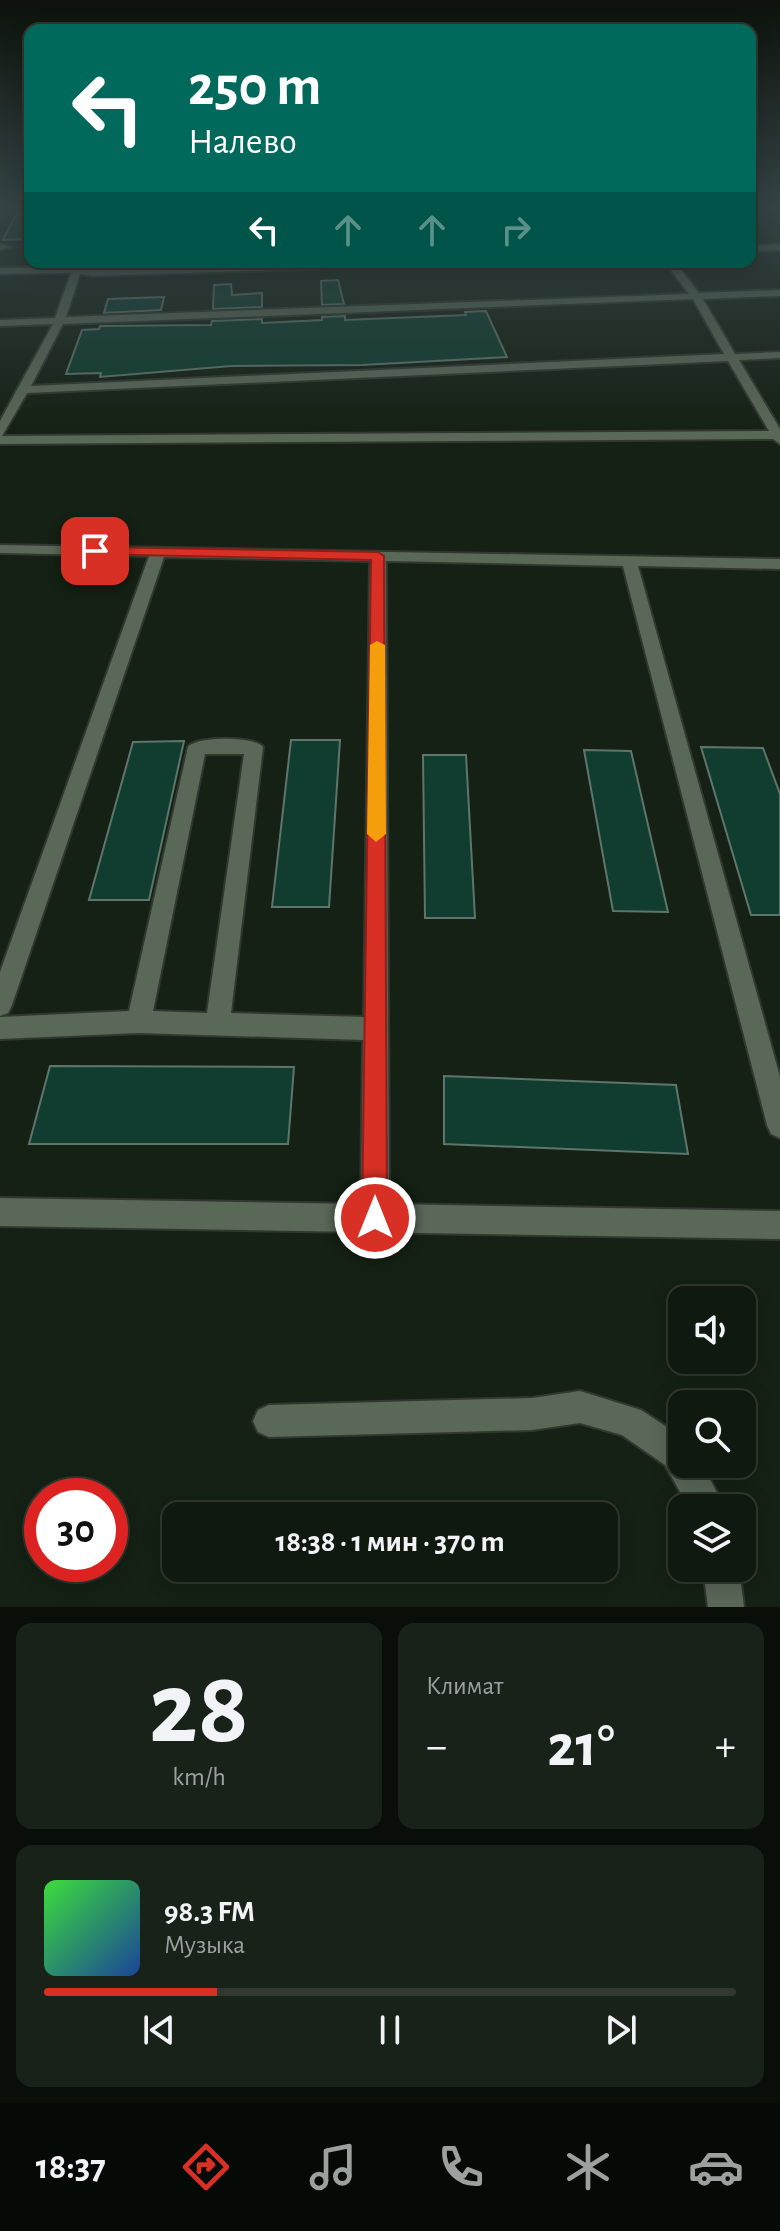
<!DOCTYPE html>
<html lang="ru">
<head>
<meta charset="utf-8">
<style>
	:root { --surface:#10190f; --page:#192218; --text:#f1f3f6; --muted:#9ca09e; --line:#30382f; --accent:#d93025 }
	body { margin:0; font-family:"Alegreya Sans",sans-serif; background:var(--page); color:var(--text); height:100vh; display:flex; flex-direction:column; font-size:30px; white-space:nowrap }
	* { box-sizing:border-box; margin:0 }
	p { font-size:26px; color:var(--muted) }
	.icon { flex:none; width:44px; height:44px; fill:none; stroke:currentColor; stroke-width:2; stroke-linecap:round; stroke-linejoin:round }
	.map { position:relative; height:1607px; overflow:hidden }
	.sheet { display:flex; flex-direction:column; gap:16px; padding:16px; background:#090e08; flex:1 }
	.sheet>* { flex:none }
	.top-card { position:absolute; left:24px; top:24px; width:732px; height:244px; border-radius:16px; box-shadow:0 4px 20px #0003,0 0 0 2px var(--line); background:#00695c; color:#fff; overflow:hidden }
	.fabs { position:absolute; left:668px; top:1286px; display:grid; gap:16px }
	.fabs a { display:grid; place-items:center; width:88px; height:88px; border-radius:16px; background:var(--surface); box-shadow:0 4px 20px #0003,0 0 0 2px var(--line); font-size:40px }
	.speed { position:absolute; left:24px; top:1478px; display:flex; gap:16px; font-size:40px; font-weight:700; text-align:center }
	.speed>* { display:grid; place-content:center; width:104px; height:104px; border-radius:50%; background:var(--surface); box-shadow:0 4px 20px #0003,0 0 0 2px var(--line); line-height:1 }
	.speed .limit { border:12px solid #d22; background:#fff; color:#111 }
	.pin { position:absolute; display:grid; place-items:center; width:68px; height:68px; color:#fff; margin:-34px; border-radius:16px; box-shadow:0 4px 12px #0006 }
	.me { position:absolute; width:88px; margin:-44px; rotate:0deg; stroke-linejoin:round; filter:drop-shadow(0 0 6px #0008) }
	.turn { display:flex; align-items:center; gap:28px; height:168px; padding:0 32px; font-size:36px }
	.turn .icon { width:104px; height:104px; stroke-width:2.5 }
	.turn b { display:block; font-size:56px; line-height:68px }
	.lanes { display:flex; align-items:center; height:76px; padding:0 32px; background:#0003; justify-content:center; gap:40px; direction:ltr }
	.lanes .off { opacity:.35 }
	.big { font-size:60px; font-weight:700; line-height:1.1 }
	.sheet .card { flex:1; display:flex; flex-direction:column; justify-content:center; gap:12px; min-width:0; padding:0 28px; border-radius:16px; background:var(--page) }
	.sheet .dial { align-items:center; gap:0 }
	.dial b { font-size:104px; line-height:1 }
	.song { display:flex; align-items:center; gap:24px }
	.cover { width:96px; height:96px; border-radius:12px; background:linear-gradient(135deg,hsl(120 70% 55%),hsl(220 70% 35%)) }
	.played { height:8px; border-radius:4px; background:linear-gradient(90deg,var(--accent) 25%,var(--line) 25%) }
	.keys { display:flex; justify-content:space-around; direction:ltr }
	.heat { display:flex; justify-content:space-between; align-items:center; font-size:44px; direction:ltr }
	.sheet .tiles { flex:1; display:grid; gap:16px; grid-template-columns:1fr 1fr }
	.card:last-child { grid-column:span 2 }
	.trip { position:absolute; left:162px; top:1502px; width:456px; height:80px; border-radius:16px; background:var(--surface); box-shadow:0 4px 20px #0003,0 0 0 2px var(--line); font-weight:700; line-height:80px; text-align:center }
	.tabs { display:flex; height:128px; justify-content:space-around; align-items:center; background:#060a06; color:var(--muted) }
	.tabs .icon { width:56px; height:56px }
	.tabs .selected { color:var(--accent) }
	.tabs b { font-size:36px; color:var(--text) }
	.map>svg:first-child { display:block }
	.building { fill:#103d2f; stroke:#5f756c; stroke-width:2 }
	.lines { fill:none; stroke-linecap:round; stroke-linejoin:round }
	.minor-casing { stroke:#313830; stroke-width:4 }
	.minor { fill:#5a6858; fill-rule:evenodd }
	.route { fill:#d93025; stroke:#8d1f18; stroke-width:2 }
	.slow { fill:#f59e0b }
</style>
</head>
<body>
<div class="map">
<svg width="780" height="1607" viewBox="0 0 780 1607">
	<rect width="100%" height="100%" fill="#152114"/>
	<g class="building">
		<polygon points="30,213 30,239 3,240 16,214"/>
		<polygon points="338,280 344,304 322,305 321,281"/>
		<polygon points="231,284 232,295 262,293 262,307 213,309 214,285"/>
		<polygon points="164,297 161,310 104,313 108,299"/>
		<polygon points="486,311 507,357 362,365 231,366 100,377 101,373 66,374 82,330 99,329 100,326 211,325 212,321 262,319 262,323 322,320 322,317 345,316 345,320 466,315 465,312"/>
		<polygon points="291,740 340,740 329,907 272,907"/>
		<polygon points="184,741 149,900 89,900 133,742"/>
		<polygon points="701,747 763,748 780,794 780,915 751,915"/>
		<polygon points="584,750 631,751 668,912 613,911"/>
		<polygon points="423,755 466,755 475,918 425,918"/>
		<polygon points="50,1066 294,1067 288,1144 29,1144"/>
		<polygon points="444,1076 676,1085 688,1154 444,1144"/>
	</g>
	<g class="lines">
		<g class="minor-casing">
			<g id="minor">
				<polygon points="773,206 780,206 780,210"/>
				<polygon points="0,244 12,247 0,250"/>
				<polygon points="780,244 780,250 750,252 750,246"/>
				<path d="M349,262H440L435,265L92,276L80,274L66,317L689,294L665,262H675L699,293L780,290V296L703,299L735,354L780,352V358L739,360L780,429V444L773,439L0,444V421L53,324L0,326V320L55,318L71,273L0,274V268L77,267L92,270ZM693,299L724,354L31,386L63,324ZM728,361L769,431L2,436L27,393Z"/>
				<path d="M0,545L780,559V569L638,566L780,1077V1138L771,1134L767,1125L623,566L386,561L389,1204L780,1211V1239L0,1226V1198L361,1204L363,1040L139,1033L0,1039V1017L129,1011L188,747C196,736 255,736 263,747L231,1013L364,1017L370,561L164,557L12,1005L8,1013L0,1016V972L149,556L0,553ZM205,754H244L207,1013L153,1011Z"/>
				<polygon points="580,1391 641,1410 682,1437 682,1464 702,1464 725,1508 689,1508 665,1465 622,1435 580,1423 532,1430 269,1437 258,1432 253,1421 258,1410 269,1405 532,1398"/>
				<polygon points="703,1568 739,1568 744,1607 708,1607"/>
			</g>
		</g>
		<use href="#minor" class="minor"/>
	</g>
	<linearGradient id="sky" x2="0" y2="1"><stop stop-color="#0c120b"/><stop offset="0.48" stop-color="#354345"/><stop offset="1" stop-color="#354345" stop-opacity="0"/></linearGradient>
	<rect width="780" height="431" fill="url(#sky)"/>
	<polygon class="route" points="95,547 378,552 384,556 387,1218 384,1227 375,1231 366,1227 362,1218 371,560 90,554 88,551"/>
	<polygon class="slow" points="377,641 385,645 386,834 376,842 367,834 370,645"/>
</svg>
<div class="fabs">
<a><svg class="icon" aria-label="sound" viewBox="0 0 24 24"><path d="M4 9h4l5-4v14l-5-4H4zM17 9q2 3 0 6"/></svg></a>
<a><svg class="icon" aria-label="search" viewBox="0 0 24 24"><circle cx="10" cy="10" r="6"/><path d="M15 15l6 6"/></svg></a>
<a><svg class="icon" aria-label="layers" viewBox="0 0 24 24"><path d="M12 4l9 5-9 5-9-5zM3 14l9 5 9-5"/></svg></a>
</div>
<div class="speed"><div class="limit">30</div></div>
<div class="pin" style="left:95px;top:551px;background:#d93025"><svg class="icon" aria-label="arrive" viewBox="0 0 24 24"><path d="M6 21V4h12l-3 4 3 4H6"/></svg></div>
<svg class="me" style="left:375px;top:1218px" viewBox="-20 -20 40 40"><circle r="17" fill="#d93025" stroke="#fff" stroke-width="3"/><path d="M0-11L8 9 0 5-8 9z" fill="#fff"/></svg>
<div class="trip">18:38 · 1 мин · 370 m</div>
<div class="top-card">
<div class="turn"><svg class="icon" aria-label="left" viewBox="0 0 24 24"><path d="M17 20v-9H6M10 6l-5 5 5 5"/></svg><div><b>250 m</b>Налево</div></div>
<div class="lanes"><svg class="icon" aria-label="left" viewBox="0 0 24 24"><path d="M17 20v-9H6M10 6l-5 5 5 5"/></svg><svg class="icon off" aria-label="ahead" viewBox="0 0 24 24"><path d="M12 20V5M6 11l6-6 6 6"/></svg><svg class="icon off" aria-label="ahead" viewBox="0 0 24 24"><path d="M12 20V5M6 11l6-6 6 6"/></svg><svg class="icon off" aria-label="right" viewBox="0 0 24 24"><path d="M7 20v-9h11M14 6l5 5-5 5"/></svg></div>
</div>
</div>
<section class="sheet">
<div class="tiles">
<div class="card dial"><b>28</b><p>km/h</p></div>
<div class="card"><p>Климат</p>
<div class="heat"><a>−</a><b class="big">21°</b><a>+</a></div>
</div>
<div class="card">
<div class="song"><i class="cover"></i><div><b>98.3 FM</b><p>Музыка</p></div></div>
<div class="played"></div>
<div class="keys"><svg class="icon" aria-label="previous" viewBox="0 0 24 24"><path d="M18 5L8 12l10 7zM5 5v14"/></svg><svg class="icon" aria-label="pause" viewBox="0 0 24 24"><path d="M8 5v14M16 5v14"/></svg><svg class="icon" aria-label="next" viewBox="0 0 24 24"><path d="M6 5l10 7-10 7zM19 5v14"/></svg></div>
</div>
</div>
</section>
<nav class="tabs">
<b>18:37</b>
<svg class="icon selected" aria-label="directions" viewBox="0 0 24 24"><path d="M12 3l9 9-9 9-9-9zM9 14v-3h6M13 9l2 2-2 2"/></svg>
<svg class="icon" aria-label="music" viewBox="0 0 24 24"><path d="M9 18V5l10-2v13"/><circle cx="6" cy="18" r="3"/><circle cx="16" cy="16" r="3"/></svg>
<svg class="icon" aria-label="phone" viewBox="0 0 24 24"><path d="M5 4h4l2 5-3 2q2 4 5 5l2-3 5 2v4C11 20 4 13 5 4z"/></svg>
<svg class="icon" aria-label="climate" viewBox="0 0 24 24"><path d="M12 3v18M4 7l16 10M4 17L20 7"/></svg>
<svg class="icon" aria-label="car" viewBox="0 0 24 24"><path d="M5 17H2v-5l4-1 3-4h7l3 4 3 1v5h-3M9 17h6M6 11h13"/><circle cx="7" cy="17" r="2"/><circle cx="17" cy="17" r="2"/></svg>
</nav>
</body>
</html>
